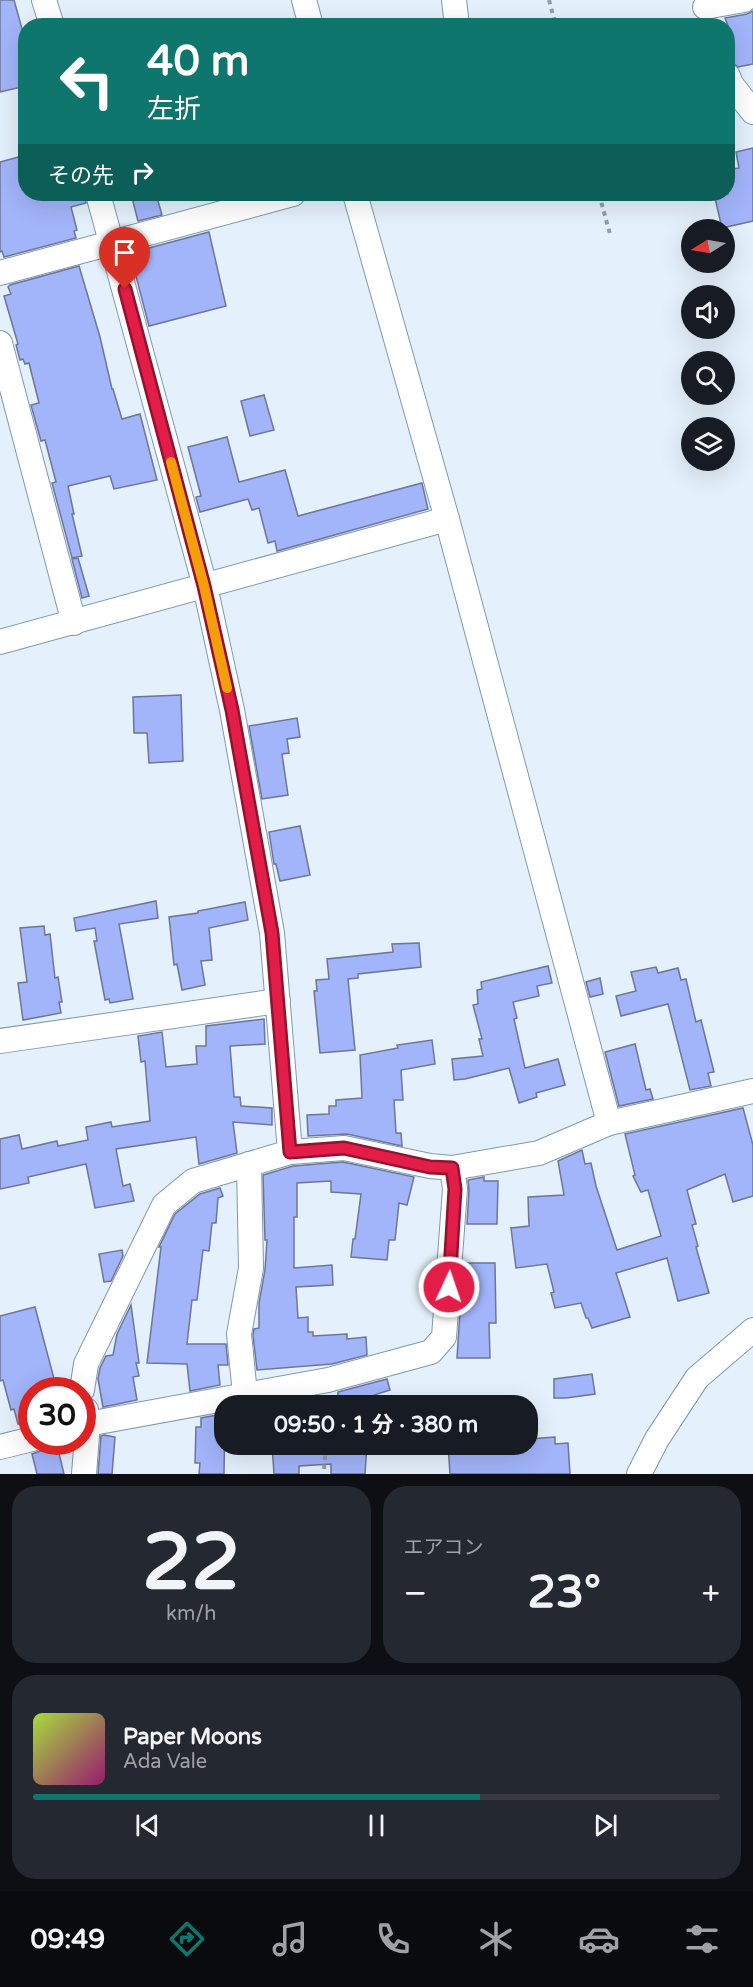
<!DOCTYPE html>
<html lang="ja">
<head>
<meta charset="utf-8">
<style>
	:root { --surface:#171b24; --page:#242831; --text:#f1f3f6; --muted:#9ea1a6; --line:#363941; --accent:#0f766e }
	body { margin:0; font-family:"Varela Round","Noto Sans JP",sans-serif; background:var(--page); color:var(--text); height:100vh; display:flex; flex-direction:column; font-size:22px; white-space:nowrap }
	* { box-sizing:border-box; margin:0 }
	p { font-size:20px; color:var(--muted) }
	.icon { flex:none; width:33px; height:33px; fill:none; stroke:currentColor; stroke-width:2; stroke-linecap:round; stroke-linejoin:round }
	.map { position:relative; height:1474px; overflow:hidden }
	.details { display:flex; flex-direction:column; gap:12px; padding:12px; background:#0d0f14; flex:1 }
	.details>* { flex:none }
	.hud { position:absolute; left:18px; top:18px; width:717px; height:183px; border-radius:24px; box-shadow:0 6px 24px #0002; background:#0f766e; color:#fff; overflow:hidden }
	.needle { width:39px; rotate:259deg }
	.buttons { position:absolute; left:681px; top:219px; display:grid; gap:12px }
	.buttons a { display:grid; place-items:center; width:54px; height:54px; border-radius:50%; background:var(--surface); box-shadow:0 6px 24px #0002; font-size:30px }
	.speed { position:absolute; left:18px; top:1377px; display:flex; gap:12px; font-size:30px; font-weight:700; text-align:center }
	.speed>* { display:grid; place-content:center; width:78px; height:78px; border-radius:50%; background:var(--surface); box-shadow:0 6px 24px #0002; line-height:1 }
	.speed .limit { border:9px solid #d22; background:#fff; color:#111 }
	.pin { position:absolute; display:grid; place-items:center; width:51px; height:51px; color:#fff; margin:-62px -26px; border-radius:50% 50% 50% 0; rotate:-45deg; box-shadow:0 0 6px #0007 }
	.pin .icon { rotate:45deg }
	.me { position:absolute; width:66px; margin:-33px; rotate:3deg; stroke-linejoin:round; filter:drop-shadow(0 0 4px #0008) }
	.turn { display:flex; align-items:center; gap:21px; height:126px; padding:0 30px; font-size:27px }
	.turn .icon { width:78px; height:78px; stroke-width:2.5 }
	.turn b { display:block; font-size:42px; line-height:51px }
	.then { display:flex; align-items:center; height:57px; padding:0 30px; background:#0003; gap:12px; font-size:22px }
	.big { font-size:45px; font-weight:700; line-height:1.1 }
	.details .widget { flex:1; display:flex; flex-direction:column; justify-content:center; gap:9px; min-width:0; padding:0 21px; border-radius:24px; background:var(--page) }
	.details .dial { align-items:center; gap:0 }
	.dial b { font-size:78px; line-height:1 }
	.song { display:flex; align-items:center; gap:18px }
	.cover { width:72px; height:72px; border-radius:9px; background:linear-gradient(135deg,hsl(80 70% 55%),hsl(320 70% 35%)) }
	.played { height:6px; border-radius:3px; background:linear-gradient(90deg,var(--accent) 65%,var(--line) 65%) }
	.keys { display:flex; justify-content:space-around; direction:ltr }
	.heat { display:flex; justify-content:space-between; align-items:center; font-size:33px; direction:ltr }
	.details .tiles { flex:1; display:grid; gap:12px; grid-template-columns:1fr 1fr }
	.widget:last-child { grid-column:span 2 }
	.trip { position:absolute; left:214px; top:1395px; width:324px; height:60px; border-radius:24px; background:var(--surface); box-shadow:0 6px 24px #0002; font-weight:700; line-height:60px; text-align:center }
	.tab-bar { display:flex; height:96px; justify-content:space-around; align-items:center; background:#090b0e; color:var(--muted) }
	.tab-bar .icon { width:42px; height:42px }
	.tab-bar .selected { color:var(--accent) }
	.tab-bar b { font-size:27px; color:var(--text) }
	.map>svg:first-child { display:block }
	.building { fill:#a2b4fa; stroke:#6e7695; stroke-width:1.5 }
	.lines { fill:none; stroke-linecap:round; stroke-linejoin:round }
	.minor-casing { stroke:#7e99b2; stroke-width:26 }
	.path { stroke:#939ea9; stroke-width:4; stroke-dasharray:4.5 4.5; stroke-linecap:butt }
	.minor { stroke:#fff; stroke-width:24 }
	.route-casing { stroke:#92132f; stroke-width:15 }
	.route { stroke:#e11d48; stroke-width:10 }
	.slow { stroke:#f59e0b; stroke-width:10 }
</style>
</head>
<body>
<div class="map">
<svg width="753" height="1474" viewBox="0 0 753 1474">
	<rect width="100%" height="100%" fill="#e4f0fb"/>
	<g class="building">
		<polygon points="0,0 14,0 26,43 26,86 0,92"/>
		<polygon points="753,11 753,64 738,67 733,63 729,41 728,41 728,26 725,18 747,14"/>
		<polygon points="753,148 753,221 722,228 714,194 728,194 728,170 739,168 736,152"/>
		<polygon points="26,155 26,194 84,194 86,203 71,207 77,230 74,231 76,238 4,257 2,251 0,252 0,162"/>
		<polygon points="131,194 156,194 162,215 138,221"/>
		<polygon points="209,232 226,306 149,326 130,253"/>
		<polygon points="79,266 100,337 112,389 113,389 122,419 140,414 157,480 114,489 110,476 68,486 74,514 72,514 82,556 72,558 52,483 56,482 45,440 41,441 31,405 39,403 29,363 25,364 23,359 20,360 16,345 18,344 4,296 11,294 8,287 10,285"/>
		<polygon points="264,395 274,430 250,436 241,401"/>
		<polygon points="227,437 239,482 285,470 298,516 422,483 428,509 277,551 275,541 268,543 259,508 252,510 248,499 200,512 196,497 201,496 188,447"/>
		<polygon points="78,558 89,596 82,598 72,559"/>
		<polygon points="181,695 183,761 149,763 147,733 134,733 133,697"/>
		<polygon points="297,718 300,737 287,739 289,753 282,754 288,795 262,799 249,726"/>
		<polygon points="300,826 310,875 280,881 276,864 274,864 269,832"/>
		<polygon points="156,901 158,918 119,924 133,999 110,1003 109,999 105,1000 94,941 97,941 95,928 76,931 74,918"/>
		<polygon points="245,902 248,920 209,928 212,960 201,961 205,985 182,990 177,964 174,965 169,917 198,913 198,911"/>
		<polygon points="44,926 45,935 50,934 55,978 58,977 62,1002 59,1002 61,1013 23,1020 18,983 27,982 20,928"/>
		<polygon points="419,943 421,967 358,974 358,978 348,979 355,1050 320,1053 314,991 317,991 316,980 329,979 327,959 393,952 392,944"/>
		<polygon points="548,966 552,983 537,986 539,996 513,1002 517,1018 514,1019 525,1068 558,1059 565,1085 536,1093 537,1097 519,1103 509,1068 465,1079 454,1080 452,1059 483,1056 479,1039 482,1039 473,1005 478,1004 477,990 482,989 481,982"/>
		<polygon points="656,967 658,973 678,968 681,980 686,979 696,1022 701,1020 714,1072 708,1073 711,1086 690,1090 668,1004 621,1016 616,996 636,991 631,972"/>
		<polygon points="600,978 603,994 590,997 586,982"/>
		<polygon points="264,1019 265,1044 230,1046 234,1097 240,1097 241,1106 272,1108 272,1125 233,1122 237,1153 199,1164 196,1137 116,1149 123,1186 130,1184 134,1201 95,1208 86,1164 28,1177 29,1183 0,1189 0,1139 19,1135 22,1149 57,1141 58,1146 88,1140 86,1127 111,1122 112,1127 150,1121 145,1061 141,1062 138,1036 162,1032 166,1067 197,1064 196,1046 206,1046 206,1026"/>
		<polygon points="432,1040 435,1064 401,1070 403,1100 394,1100 396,1133 401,1133 402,1146 347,1134 308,1136 307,1115 329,1114 329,1106 336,1106 336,1100 362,1098 360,1055 398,1048 397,1045"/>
		<polygon points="635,1044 646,1090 650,1089 653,1099 619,1106 605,1052"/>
		<polygon points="743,1108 753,1145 753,1196 733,1202 725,1174 687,1190 696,1224 692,1225 698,1246 696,1247 709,1293 678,1301 667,1258 616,1273 630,1317 592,1328 588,1318 586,1318 581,1303 555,1308 551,1293 554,1292 547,1264 516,1268 511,1228 529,1226 528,1197 564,1195 558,1161 582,1150 585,1164 591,1163 596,1186 617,1250 661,1236 648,1190 641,1192 633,1176 635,1175 625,1134"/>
		<polygon points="343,1162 414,1177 407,1205 399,1203 395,1240 389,1240 387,1260 351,1257 353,1239 355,1239 361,1194 331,1192 331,1181 297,1183 297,1217 294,1217 294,1268 332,1265 333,1285 296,1287 298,1318 308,1317 308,1332 313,1332 313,1336 347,1334 347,1339 366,1337 367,1355 332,1364 257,1370 253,1335 254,1329 259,1328 259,1303 265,1270 267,1240 265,1240 263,1175 293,1166"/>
		<polygon points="484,1177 484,1181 498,1181 497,1224 467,1224 469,1190 468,1180"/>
		<polygon points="220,1188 223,1196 218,1198 216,1223 212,1223 209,1251 203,1250 197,1300 192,1300 187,1344 226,1344 228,1365 218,1365 220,1385 190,1391 187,1364 147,1363 161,1247 159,1247 175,1214 200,1194"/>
		<polygon points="122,1250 123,1256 111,1281 104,1282 99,1254"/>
		<polygon points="466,1263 495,1263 496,1323 489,1323 490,1358 457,1358 462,1282 465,1282"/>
		<polygon points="131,1305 139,1363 136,1363 139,1376 133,1377 137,1400 103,1407 98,1379 100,1368 106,1356 113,1355 117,1334"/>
		<polygon points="35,1307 57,1390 32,1390 32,1420 18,1424 14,1409 11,1410 3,1380 0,1381 0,1316"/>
		<polygon points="592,1374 595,1394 566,1398 554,1398 554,1379"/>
		<polygon points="387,1379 390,1390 374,1395 373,1406 337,1406 338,1392"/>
		<polygon points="223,1414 225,1416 224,1474 199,1474 200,1463 195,1463 196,1427 201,1427 201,1418"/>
		<polygon points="104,1435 115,1437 112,1474 98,1474 101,1436"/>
		<polygon points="555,1437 555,1444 568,1443 570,1474 450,1474 448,1444 493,1444 494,1448 530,1445 529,1439"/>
		<polygon points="283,1444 367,1444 365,1474 331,1474 331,1464 299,1466 299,1474 274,1474 272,1445"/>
		<polygon points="57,1445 64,1474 37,1474 32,1454"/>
	</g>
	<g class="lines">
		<g class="minor-casing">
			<g id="minor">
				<polyline points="44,0 52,26"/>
				<polyline points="304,0 311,26"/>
				<polyline points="454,0 457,26"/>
				<polyline points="705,7 744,0"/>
				<polyline points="728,76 731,84 753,112"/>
				<polyline points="98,194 205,586 232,710 272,933 290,1152"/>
				<polyline points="355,194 447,519 609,1123"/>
				<polyline points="0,273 293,194"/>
				<polyline points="0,343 74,623"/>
				<polyline points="0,642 447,519"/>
				<polyline points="0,1041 278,1001"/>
				<polyline points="82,1390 86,1364 164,1205 193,1181 290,1152 344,1148 430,1166 452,1168 539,1153 609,1123 753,1091"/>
				<polyline points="245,1394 239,1334 251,1268 249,1164"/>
				<polyline points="82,1425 328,1380 431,1352 444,1337 455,1189 452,1168"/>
				<polyline points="0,1447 32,1439"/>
				<polyline points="84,1474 88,1423 86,1410"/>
				<polyline points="639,1474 657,1439 697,1378 753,1330"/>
			</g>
		</g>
		<g class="path">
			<polyline points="549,0 556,26"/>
			<polyline points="599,194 610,234"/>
			<polyline points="324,1469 326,1444"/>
		</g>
		<use href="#minor" class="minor"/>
	</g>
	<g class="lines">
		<g class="route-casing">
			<polyline id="route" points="125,289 204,586 232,710 272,933 290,1152 344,1148 430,1167 452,1168 455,1189 449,1287"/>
		</g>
		<use href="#route" class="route"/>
		<polyline class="slow" points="171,462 204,586 227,688"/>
	</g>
</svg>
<div class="buttons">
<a><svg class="needle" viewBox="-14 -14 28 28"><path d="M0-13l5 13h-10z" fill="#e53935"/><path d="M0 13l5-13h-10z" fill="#9ea1a6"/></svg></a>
<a><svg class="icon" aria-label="sound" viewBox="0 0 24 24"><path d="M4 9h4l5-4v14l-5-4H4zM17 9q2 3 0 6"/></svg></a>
<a><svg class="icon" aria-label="search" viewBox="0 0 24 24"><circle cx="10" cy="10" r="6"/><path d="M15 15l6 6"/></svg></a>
<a><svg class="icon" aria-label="layers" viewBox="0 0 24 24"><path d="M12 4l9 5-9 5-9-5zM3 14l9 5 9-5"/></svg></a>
</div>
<div class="speed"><div class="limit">30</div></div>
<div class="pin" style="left:125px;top:289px;background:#d93025"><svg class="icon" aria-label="arrive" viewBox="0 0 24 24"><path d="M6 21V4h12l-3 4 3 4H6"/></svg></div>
<svg class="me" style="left:449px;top:1287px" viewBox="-20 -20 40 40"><circle r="17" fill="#e11d48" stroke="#fff" stroke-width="3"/><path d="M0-11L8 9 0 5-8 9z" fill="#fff"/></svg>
<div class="trip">09:50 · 1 分 · 380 m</div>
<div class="hud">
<div class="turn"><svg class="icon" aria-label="left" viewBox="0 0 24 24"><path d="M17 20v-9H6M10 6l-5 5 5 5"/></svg><div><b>40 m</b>左折</div></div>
<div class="then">その先<svg class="icon" aria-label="right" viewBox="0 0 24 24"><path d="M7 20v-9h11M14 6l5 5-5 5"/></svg></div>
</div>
</div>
<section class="details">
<div class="tiles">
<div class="widget dial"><b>22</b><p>km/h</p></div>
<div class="widget"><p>エアコン</p>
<div class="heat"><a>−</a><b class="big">23°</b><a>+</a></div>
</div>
<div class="widget">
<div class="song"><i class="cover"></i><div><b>Paper Moons</b><p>Ada Vale</p></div></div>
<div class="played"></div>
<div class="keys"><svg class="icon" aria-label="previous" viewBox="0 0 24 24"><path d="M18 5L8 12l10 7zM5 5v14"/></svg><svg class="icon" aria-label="pause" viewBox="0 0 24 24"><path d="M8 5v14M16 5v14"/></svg><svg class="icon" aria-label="next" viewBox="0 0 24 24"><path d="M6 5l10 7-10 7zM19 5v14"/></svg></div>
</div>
</div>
</section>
<nav class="tab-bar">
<b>09:49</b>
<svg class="icon selected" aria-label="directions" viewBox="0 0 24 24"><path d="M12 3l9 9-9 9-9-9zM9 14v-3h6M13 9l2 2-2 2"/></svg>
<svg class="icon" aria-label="music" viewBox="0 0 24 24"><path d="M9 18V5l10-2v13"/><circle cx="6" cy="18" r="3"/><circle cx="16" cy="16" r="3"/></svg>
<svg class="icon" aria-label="phone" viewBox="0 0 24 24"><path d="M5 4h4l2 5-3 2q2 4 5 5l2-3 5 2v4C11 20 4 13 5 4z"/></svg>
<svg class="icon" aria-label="climate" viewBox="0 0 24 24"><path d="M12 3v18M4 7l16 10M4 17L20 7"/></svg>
<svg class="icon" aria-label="car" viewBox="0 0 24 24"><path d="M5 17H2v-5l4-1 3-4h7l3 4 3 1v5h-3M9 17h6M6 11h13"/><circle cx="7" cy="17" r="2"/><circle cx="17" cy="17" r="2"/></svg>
<svg class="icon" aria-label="filters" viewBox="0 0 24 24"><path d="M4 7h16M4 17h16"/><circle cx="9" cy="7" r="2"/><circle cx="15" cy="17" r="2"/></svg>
</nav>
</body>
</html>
